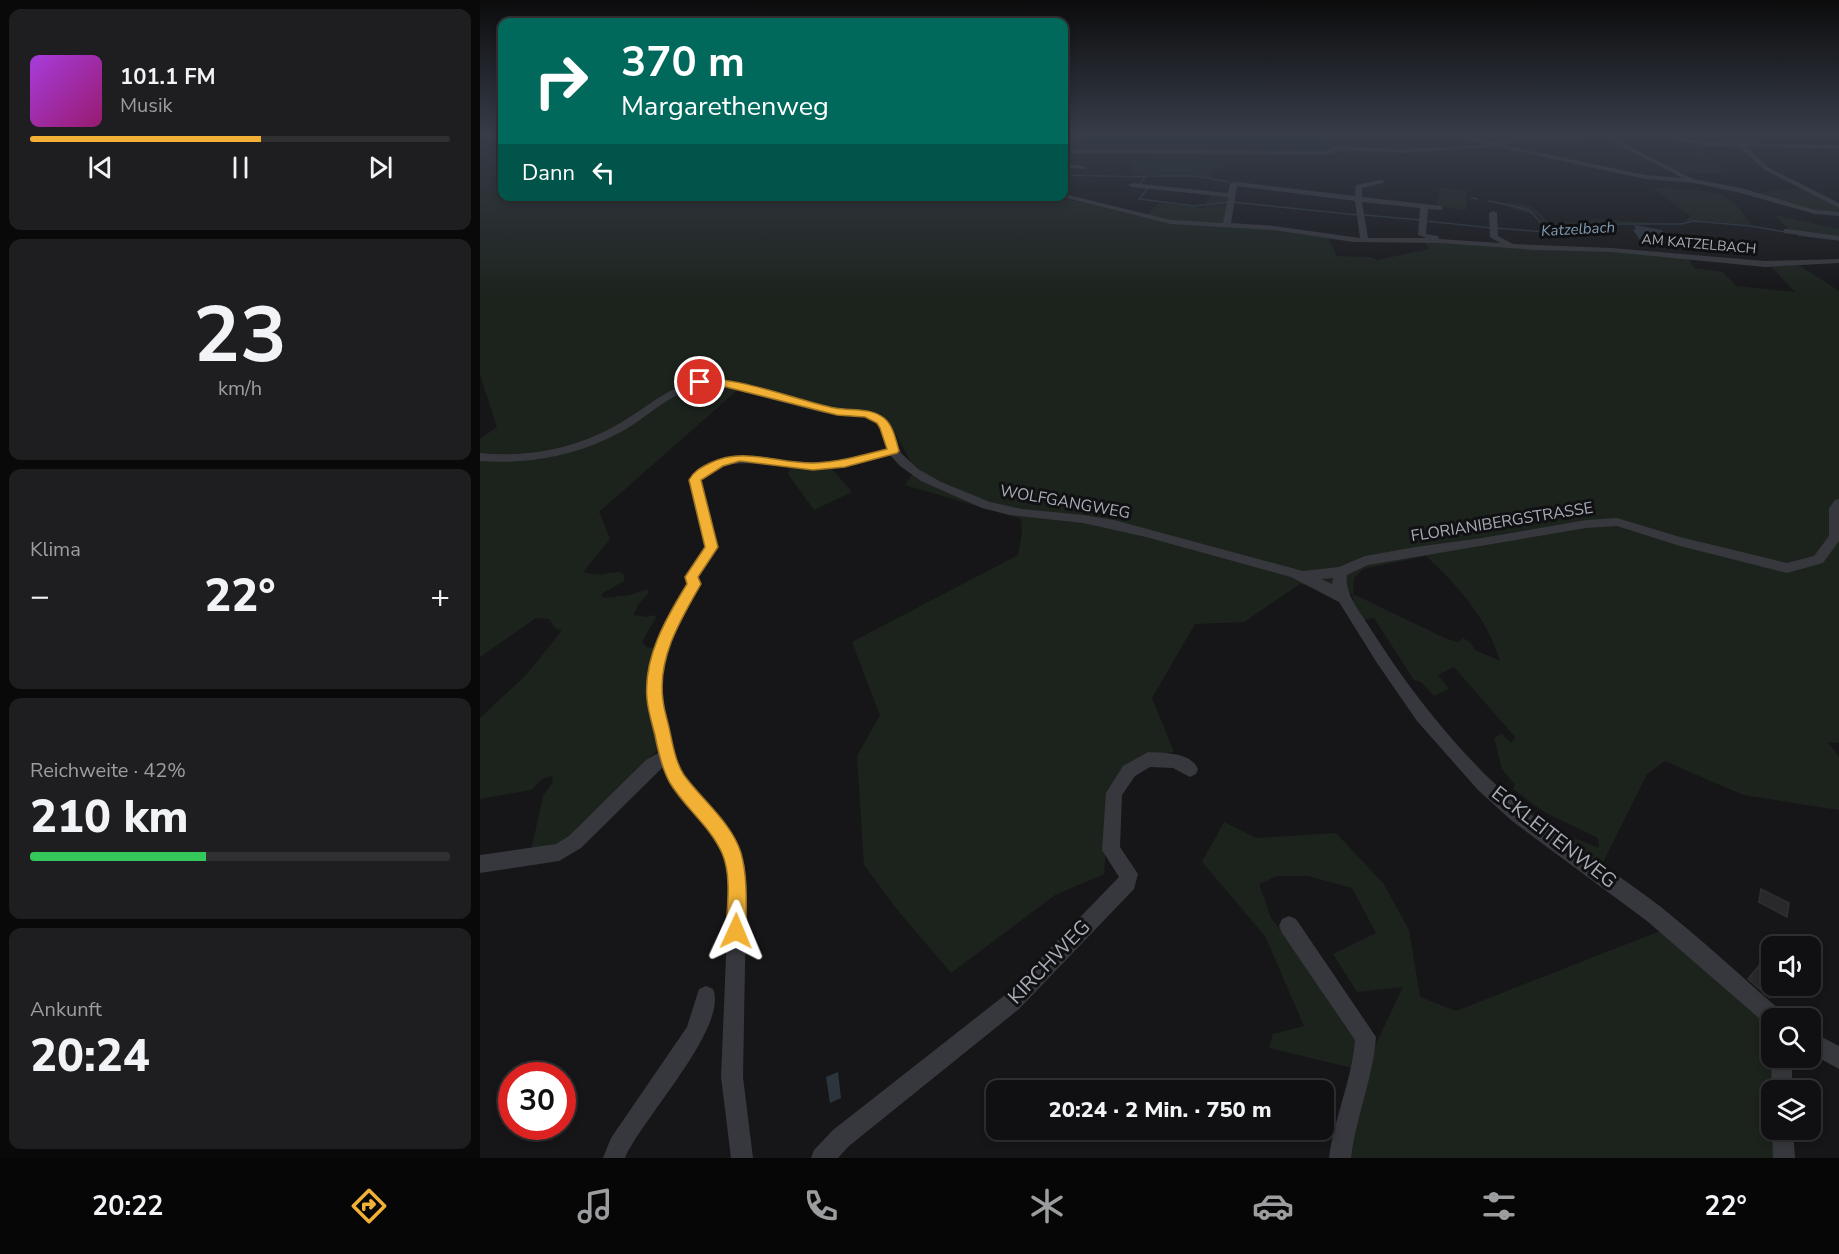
<!DOCTYPE html>
<html lang="de">
<head>
<meta charset="utf-8">
<style>
	:root { --surface:#101012; --page:#1e1e20; --text:#f1f3f6; --muted:#9c9d9f; --line:#303032; --accent:#f2b134 }
	body { margin:0; font-family:"Nunito Sans",sans-serif; background:var(--page); color:var(--text); height:100vh; display:flex; flex-direction:column; font-size:22px; white-space:nowrap }
	* { box-sizing:border-box; margin:0 }
	p { font-size:20px; color:var(--muted) }
	.icon { flex:none; width:33px; height:33px; fill:none; stroke:currentColor; stroke-width:2; stroke-linecap:round; stroke-linejoin:round }
	.map { position:relative; flex:1; overflow:hidden }
	.side { display:flex; flex-direction:column; gap:9px; padding:9px; background:#09090a; width:480px }
	.side>* { flex:none }
	.top-card { position:absolute; left:18px; top:18px; width:570px; height:183px; border-radius:12px; box-shadow:0 3px 9px #0003,0 0 0 2px var(--line); background:#00695c; color:#fff; overflow:hidden }
	.controls { position:absolute; left:1281px; top:936px; display:grid; gap:12px }
	.controls a { display:grid; place-items:center; width:60px; height:60px; border-radius:12px; background:var(--surface); box-shadow:0 3px 9px #0003,0 0 0 2px var(--line); font-size:30px }
	.speed { position:absolute; left:18px; top:1062px; display:flex; gap:12px; font-size:30px; font-weight:700; text-align:center }
	.speed>* { display:grid; place-content:center; width:78px; height:78px; border-radius:50%; background:var(--surface); box-shadow:0 3px 9px #0003,0 0 0 2px var(--line); line-height:1 }
	.speed .limit { border:9px solid #d22; background:#fff; color:#111 }
	.pin { position:absolute; display:grid; place-items:center; width:51px; height:51px; color:#fff; margin:-26px; border:3px solid #fff; border-radius:50%; box-shadow:0 2px 6px #0007 }
	.me { position:absolute; width:66px; margin:-33px; rotate:1deg; stroke-linejoin:round; filter:drop-shadow(0 0 4px #0008) }
	.turn { display:flex; align-items:center; gap:21px; height:126px; padding:0 24px; font-size:27px }
	.turn .icon { width:78px; height:78px; stroke-width:2.5 }
	.turn b { display:block; font-size:42px; line-height:51px }
	.then { display:flex; align-items:center; height:57px; padding:0 24px; background:#0003; gap:12px; font-size:22px }
	.big { font-size:45px; font-weight:800; line-height:1.1 }
	.side .card { flex:1; display:flex; flex-direction:column; justify-content:center; gap:9px; min-width:0; padding:0 21px; border-radius:12px; background:var(--page) }
	.side .dial { align-items:center; gap:0 }
	.dial b { font-size:78px; line-height:1 }
	.song { display:flex; align-items:center; gap:18px }
	.cover { width:72px; height:72px; border-radius:9px; background:linear-gradient(135deg,hsl(280 70% 55%),hsl(320 70% 35%)) }
	.played { height:6px; border-radius:3px; background:linear-gradient(90deg,var(--accent) 55%,var(--line) 55%) }
	.keys { display:flex; justify-content:space-around; direction:ltr }
	.heat { display:flex; justify-content:space-between; align-items:center; font-size:33px; direction:ltr }
	.charge { height:9px; border-radius:4px; background:linear-gradient(90deg,#34c759 42%,var(--line) 0) }
	.trip { position:absolute; left:506px; top:1080px; width:348px; height:60px; border-radius:12px; background:var(--surface); box-shadow:0 3px 9px #0003,0 0 0 2px var(--line); font-weight:800; line-height:60px; text-align:center }
	.menu { display:flex; height:96px; justify-content:space-around; align-items:center; background:#060607; color:var(--muted) }
	.menu .icon { width:42px; height:42px }
	.menu .current { color:var(--accent) }
	.menu b { font-size:27px; color:var(--text) }
	main { display:flex; flex:1; min-height:0 }
	.map>svg:first-child { display:block }
	.green { fill:#1c231d; fill-rule:evenodd }
	.water { fill:#2c353c }
	.lines { fill:none; stroke-linecap:round; stroke-linejoin:round }
	.stream { stroke:#2c353c; stroke-width:1.5 }
	.building { fill:#29292c; stroke:#303034; stroke-width:1.5 }
	.minor { fill:#37383d; fill-rule:evenodd }
	.route { fill:#f2b134; stroke:#9d7322; stroke-width:1.5 }
	.labels { text-anchor:middle; dominant-baseline:central; stroke-width:6; stroke-linejoin:round; paint-order:stroke }
	.far-street-label { font-size:14px; fill:#a8adb8; stroke:#111113 }
	.far-water-label { font-size:15px; font-style:italic; fill:#7f9bb3; stroke:#111113 }
	.street-label { font-size:16px; fill:#a8adb8; stroke:#111113 }
	.near-street-label { font-size:20px; fill:#a8adb8; stroke:#111113 }
</style>
</head>
<body>
<main>
<section class="side">
<div class="card">
<div class="song"><i class="cover"></i><div><b>101.1 FM</b><p>Musik</p></div></div>
<div class="played"></div>
<div class="keys"><svg class="icon" aria-label="previous" viewBox="0 0 24 24"><path d="M18 5L8 12l10 7zM5 5v14"/></svg><svg class="icon" aria-label="pause" viewBox="0 0 24 24"><path d="M8 5v14M16 5v14"/></svg><svg class="icon" aria-label="next" viewBox="0 0 24 24"><path d="M6 5l10 7-10 7zM19 5v14"/></svg></div>
</div>
<div class="card dial"><b>23</b><p>km/h</p></div>
<div class="card"><p>Klima</p>
<div class="heat"><a>−</a><b class="big">22°</b><a>+</a></div>
</div>
<div class="card"><p>Reichweite · 42%</p><b class="big">210 km</b><div class="charge"></div></div>
<div class="card"><p>Ankunft</p><b class="big">20:24</b></div>
</section>
<div class="map">
<svg width="1359" height="1158" viewBox="0 0 1359 1158">
	<rect width="100%" height="100%" fill="#161618"/>
	<g class="green">
		<path d="M0,135H22V196L578,197L690,223L778,228L848,237L857,256L891,257L897,260L949,249L945,242L1140,252L1208,258L1214,268L1243,272L1256,286L1315,292L1290,265L1317,264L1359,291V743L1348,742L1359,757V810L1263,795L1185,761L1167,774L1120,868L1073,834L1035,802L1087,835L1119,848L1118,838L1064,812L1033,789L1035,785L1022,769L1014,738L1022,734L1031,743L1035,737L974,667L958,675L969,689L954,696L941,682L934,680L894,618L882,620L874,606L872,594L820,584L764,622L715,624L672,698L694,752L660,756L630,790L624,874L575,895L471,973L415,907L384,865L377,756L400,715L372,642L538,555L542,533L541,519L425,485L435,470L414,431L400,414L361,409L261,387L119,512L130,539L103,572C122,577 123,573 141,572L144,575V581L123,593L121,596L125,598L150,595L168,589V594L160,602L153,615L167,617L174,615L176,617L162,642L168,648L183,647L181,746L86,841L51,851L63,796L73,782L72,776L62,779L51,790L0,799V718L45,676L81,632V630L75,628L69,619L56,618L0,657V439L17,427L0,375ZM946,556C978,586 1007,617 1020,661L995,650L990,642L983,638L979,642L967,639L873,594L874,578L883,569Z"/>
		<polygon points="628,135 843,135 849,148 846,152 602,151 604,137"/>
		<polygon points="1221,151 1246,174 1202,173 1184,164 1229,164 1205,152"/>
		<polygon points="654,160 746,160 745,169 732,169 734,179 650,174"/>
		<path d="M1188,186L1192,189C1232,191 1249,188 1271,225L1215,220L1207,222L1206,220L1211,216L1173,189Z"/>
		<polygon points="959,187 986,191 986,210 957,206"/>
		<polygon points="1321,188 1359,207 1359,213 1332,210 1275,193"/>
		<polygon points="731,194 748,197 743,225 698,222 666,217 678,203 724,208"/>
		<path d="M1020,202C1031,203 1049,202 1058,211C1062,216 1066,220 1072,224L1117,219L1192,224L1127,223L1062,231L1060,216L1035,210Z"/>
		<polygon points="1295,215 1359,229 1359,237 1309,230"/>
		<polygon points="310,467 351,468 372,492 334,510 308,474"/>
		<polygon points="744,822 777,838 856,833 903,883 929,930 940,997 976,1011 1180,931 1291,1025 1292,1058 1295,1058 1295,1090 1292,1090 1292,1130 1296,1130 1297,1158 868,1158 894,1048 923,987 877,992 853,954 896,933 872,888 828,876 797,876 779,884 791,918 878,1032 881,1070 789,1048 793,1034 824,1026 785,936 722,862"/>
	</g>
	<g class="water">
		<polygon points="1154,225 1182,230 1189,244 1162,243 1153,230 1156,229"/>
		<polygon points="358,1072 361,1098 350,1103 346,1077"/>
	</g>
	<g class="lines">
		<g class="stream">
			<polyline points="827,135 842,138 851,147"/>
			<polyline points="855,153 857,158"/>
			<polyline points="584,175 665,177 660,185"/>
			<polyline points="663,176 715,176 749,182"/>
			<polyline points="666,188 668,188 659,199 714,206 747,202"/>
			<polyline points="991,198 998,199"/>
			<polyline points="1009,201 1049,210 1068,230"/>
			<polyline points="752,202 878,215"/>
			<polyline points="884,215 941,220"/>
			<polyline points="946,221 1012,228"/>
			<polyline points="1015,228 1065,232 1140,224 1201,224 1214,221 1271,226 1305,232"/>
			<polyline points="1318,235 1359,240"/>
		</g>
	</g>
	<g class="building">
		<polygon points="1281,889 1309,903 1307,917 1279,902"/>
		<polygon points="1286,957 1292,962 1292,986 1300,986 1290,998 1268,979"/>
	</g>
	<g class="lines">
		<g class="minor">
			<path d="M965,135H979L1016,143L1035,136L1157,135L1154,138H1133L1213,179L1261,188L1335,210L1359,212V216L1335,214L1257,192L1214,183L1165,179L1017,147L923,153L859,150L847,155L584,153V149L846,151L858,146L923,149L1008,145ZM1125,138L1203,178L1165,175L1023,145L1036,140Z"/>
			<polygon points="1178,135 1192,135 1224,142 1359,145 1359,149 1267,147 1289,168 1359,203 1359,208 1285,170 1259,147 1224,146"/>
			<polygon points="584,163 606,167 603,169 584,167"/>
			<path d="M901,180L905,182L903,183L882,188V197L962,206V210L948,209L946,234L958,236L959,239L1020,243L1010,237L1009,213L1013,211L1017,213L1018,236L1033,244L1132,248L1285,261L1359,259V263L1285,267L1132,252L1055,250L961,243L873,242L794,230L691,224L578,196H584V194L691,220L743,223L748,197L652,187L648,185L652,183L748,193L750,183L757,182L875,196L876,185ZM757,186L875,201L880,238L794,226L751,223ZM882,202L940,208L938,235L947,238H888Z"/>
			<polygon points="1307,229 1359,236 1359,240 1304,233 1304,229"/>
			<path d="M232,378L344,406L395,413L405,419L412,429L421,453L438,469L461,482L510,502L542,509L603,515L634,520L823,571L859,567L885,556L936,547L1002,538L1106,520L1137,518L1200,537L1307,563L1334,556L1349,536V508L1355,500L1359,499V541L1343,563L1307,573L1200,546L1137,526L1106,528L888,565L867,575C864,595 882,614 892,631C932,694 986,763 1045,810C1088,844 1137,873 1181,907C1222,940 1261,976 1301,1011L1304,1018H1292V1027L1287,1025L1167,921L1032,821L998,790L937,721L897,663L859,602L811,577L666,537L603,523L530,515L502,508L441,481L420,466L410,455C388,461 365,468 342,469C307,472 248,448 221,480L238,547L218,577L221,584L203,613L191,641L183,675V699L195,756L202,773L243,822L258,846L265,866L266,910L263,1077L273,1158H251L241,1077L248,910L247,866L244,856L231,834L190,783L183,767L101,848L79,861L0,873V855L76,844L89,836L166,760L178,753C174,735 168,715 167,697C165,656 186,618 207,584L204,577L225,547L209,480C215,471 220,468 230,464C269,449 296,463 335,462C359,462 383,455 407,449L399,426L387,417L344,413L232,384C199,387 177,409 151,426C106,454 52,465 0,461V453C50,458 99,448 142,422C172,404 195,381 232,378ZM853,578L852,584L841,579Z"/>
			<path d="M668,752C684,753 711,752 718,769L716,774L710,777L693,768L670,767L655,776L642,795L640,847L658,874L654,889L539,1009L369,1146L358,1158H331L334,1150L353,1130L525,995L639,877L622,850L626,793L643,766Z"/>
			<path d="M809,916L816,919L896,1037C893,1078 876,1117 871,1158H849C854,1118 872,1080 875,1040L802,933L799,926L802,919Z"/>
			<path d="M226,986L233,989C249,1027 161,1120 145,1158H123L131,1138L207,1027L219,989Z"/>
			<polygon points="1330,1031 1359,1046 1359,1069 1330,1053"/>
			<polygon points="1291,1058 1312,1058 1312,1090 1292,1090 1292,1093"/>
			<polygon points="1292,1128 1313,1130 1315,1158 1293,1158"/>
		</g>
	</g>
	<linearGradient id="sky" x2="0" y2="1"><stop stop-color="#0c0c0d"/><stop offset="0.45" stop-color="#363c48"/><stop offset="1" stop-color="#363c48" stop-opacity="0"/></linearGradient>
	<rect width="1359" height="298" fill="url(#sky)"/>
	<path class="route" d="M216,380C249,373 319,401 355,408C371,411 390,407 404,418C413,425 416,440 419,451L417,453L365,467L333,470L260,461L243,466L221,480L238,547L218,577L221,584C201,619 177,658 183,700C184,711 188,721 190,732C193,746 196,763 204,775C222,800 252,823 261,853C268,878 266,905 266,931L263,938L256,941L249,938L246,931C247,907 252,876 242,853C230,826 205,808 190,783C182,769 178,751 175,735C172,723 168,711 167,699C163,658 186,618 207,584L205,577L225,547L209,480C214,471 220,468 230,463C264,446 298,464 334,463C359,462 383,455 407,449L400,428L397,423L385,417L357,415L242,386L220,385L215,382Z"/>
	<g class="labels">
		<g class="far-street-label">
			<text transform="translate(1219 244) rotate(5)">AM KATZELBACH</text>
		</g>
		<g class="far-water-label">
			<text transform="translate(1098 229) rotate(-3)">Katzelbach</text>
		</g>
		<g class="street-label">
			<text transform="translate(585 502) rotate(10)">WOLFGANGWEG</text>
			<text transform="translate(1022 522) rotate(-9)">FLORIANIBERGSTRASSE</text>
		</g>
		<g class="near-street-label">
			<text transform="translate(1074 837) rotate(38)">ECKLEITENWEG</text>
			<text transform="translate(569 962) rotate(-46)">KIRCHWEG</text>
		</g>
	</g>
</svg>
<div class="controls">
<a><svg class="icon" aria-label="sound" viewBox="0 0 24 24"><path d="M4 9h4l5-4v14l-5-4H4zM17 9q2 3 0 6"/></svg></a>
<a><svg class="icon" aria-label="search" viewBox="0 0 24 24"><circle cx="10" cy="10" r="6"/><path d="M15 15l6 6"/></svg></a>
<a><svg class="icon" aria-label="layers" viewBox="0 0 24 24"><path d="M12 4l9 5-9 5-9-5zM3 14l9 5 9-5"/></svg></a>
</div>
<div class="speed"><div class="limit">30</div></div>
<div class="pin" style="left:220px;top:382px;background:#d93025"><svg class="icon" aria-label="arrive" viewBox="0 0 24 24"><path d="M6 21V4h12l-3 4 3 4H6"/></svg></div>
<svg class="me" style="left:256px;top:931px" viewBox="-20 -20 40 40"><path d="M0-17L14 15 0 8-14 15z" fill="#f2b134" stroke="#fff" stroke-width="4"/></svg>
<div class="trip">20:24 · 2 Min. · 750 m</div>
<div class="top-card">
<div class="turn"><svg class="icon" aria-label="right" viewBox="0 0 24 24"><path d="M7 20v-9h11M14 6l5 5-5 5"/></svg><div><b>370 m</b>Margarethenweg</div></div>
<div class="then">Dann<svg class="icon" aria-label="left" viewBox="0 0 24 24"><path d="M17 20v-9H6M10 6l-5 5 5 5"/></svg></div>
</div>
</div>
</main>
<nav class="menu">
<b>20:22</b>
<svg class="icon current" aria-label="directions" viewBox="0 0 24 24"><path d="M12 3l9 9-9 9-9-9zM9 14v-3h6M13 9l2 2-2 2"/></svg>
<svg class="icon" aria-label="music" viewBox="0 0 24 24"><path d="M9 18V5l10-2v13"/><circle cx="6" cy="18" r="3"/><circle cx="16" cy="16" r="3"/></svg>
<svg class="icon" aria-label="phone" viewBox="0 0 24 24"><path d="M5 4h4l2 5-3 2q2 4 5 5l2-3 5 2v4C11 20 4 13 5 4z"/></svg>
<svg class="icon" aria-label="climate" viewBox="0 0 24 24"><path d="M12 3v18M4 7l16 10M4 17L20 7"/></svg>
<svg class="icon" aria-label="car" viewBox="0 0 24 24"><path d="M5 17H2v-5l4-1 3-4h7l3 4 3 1v5h-3M9 17h6M6 11h13"/><circle cx="7" cy="17" r="2"/><circle cx="17" cy="17" r="2"/></svg>
<svg class="icon" aria-label="filters" viewBox="0 0 24 24"><path d="M4 7h16M4 17h16"/><circle cx="9" cy="7" r="2"/><circle cx="15" cy="17" r="2"/></svg>
<b>22°</b>
</nav>
</body>
</html>
